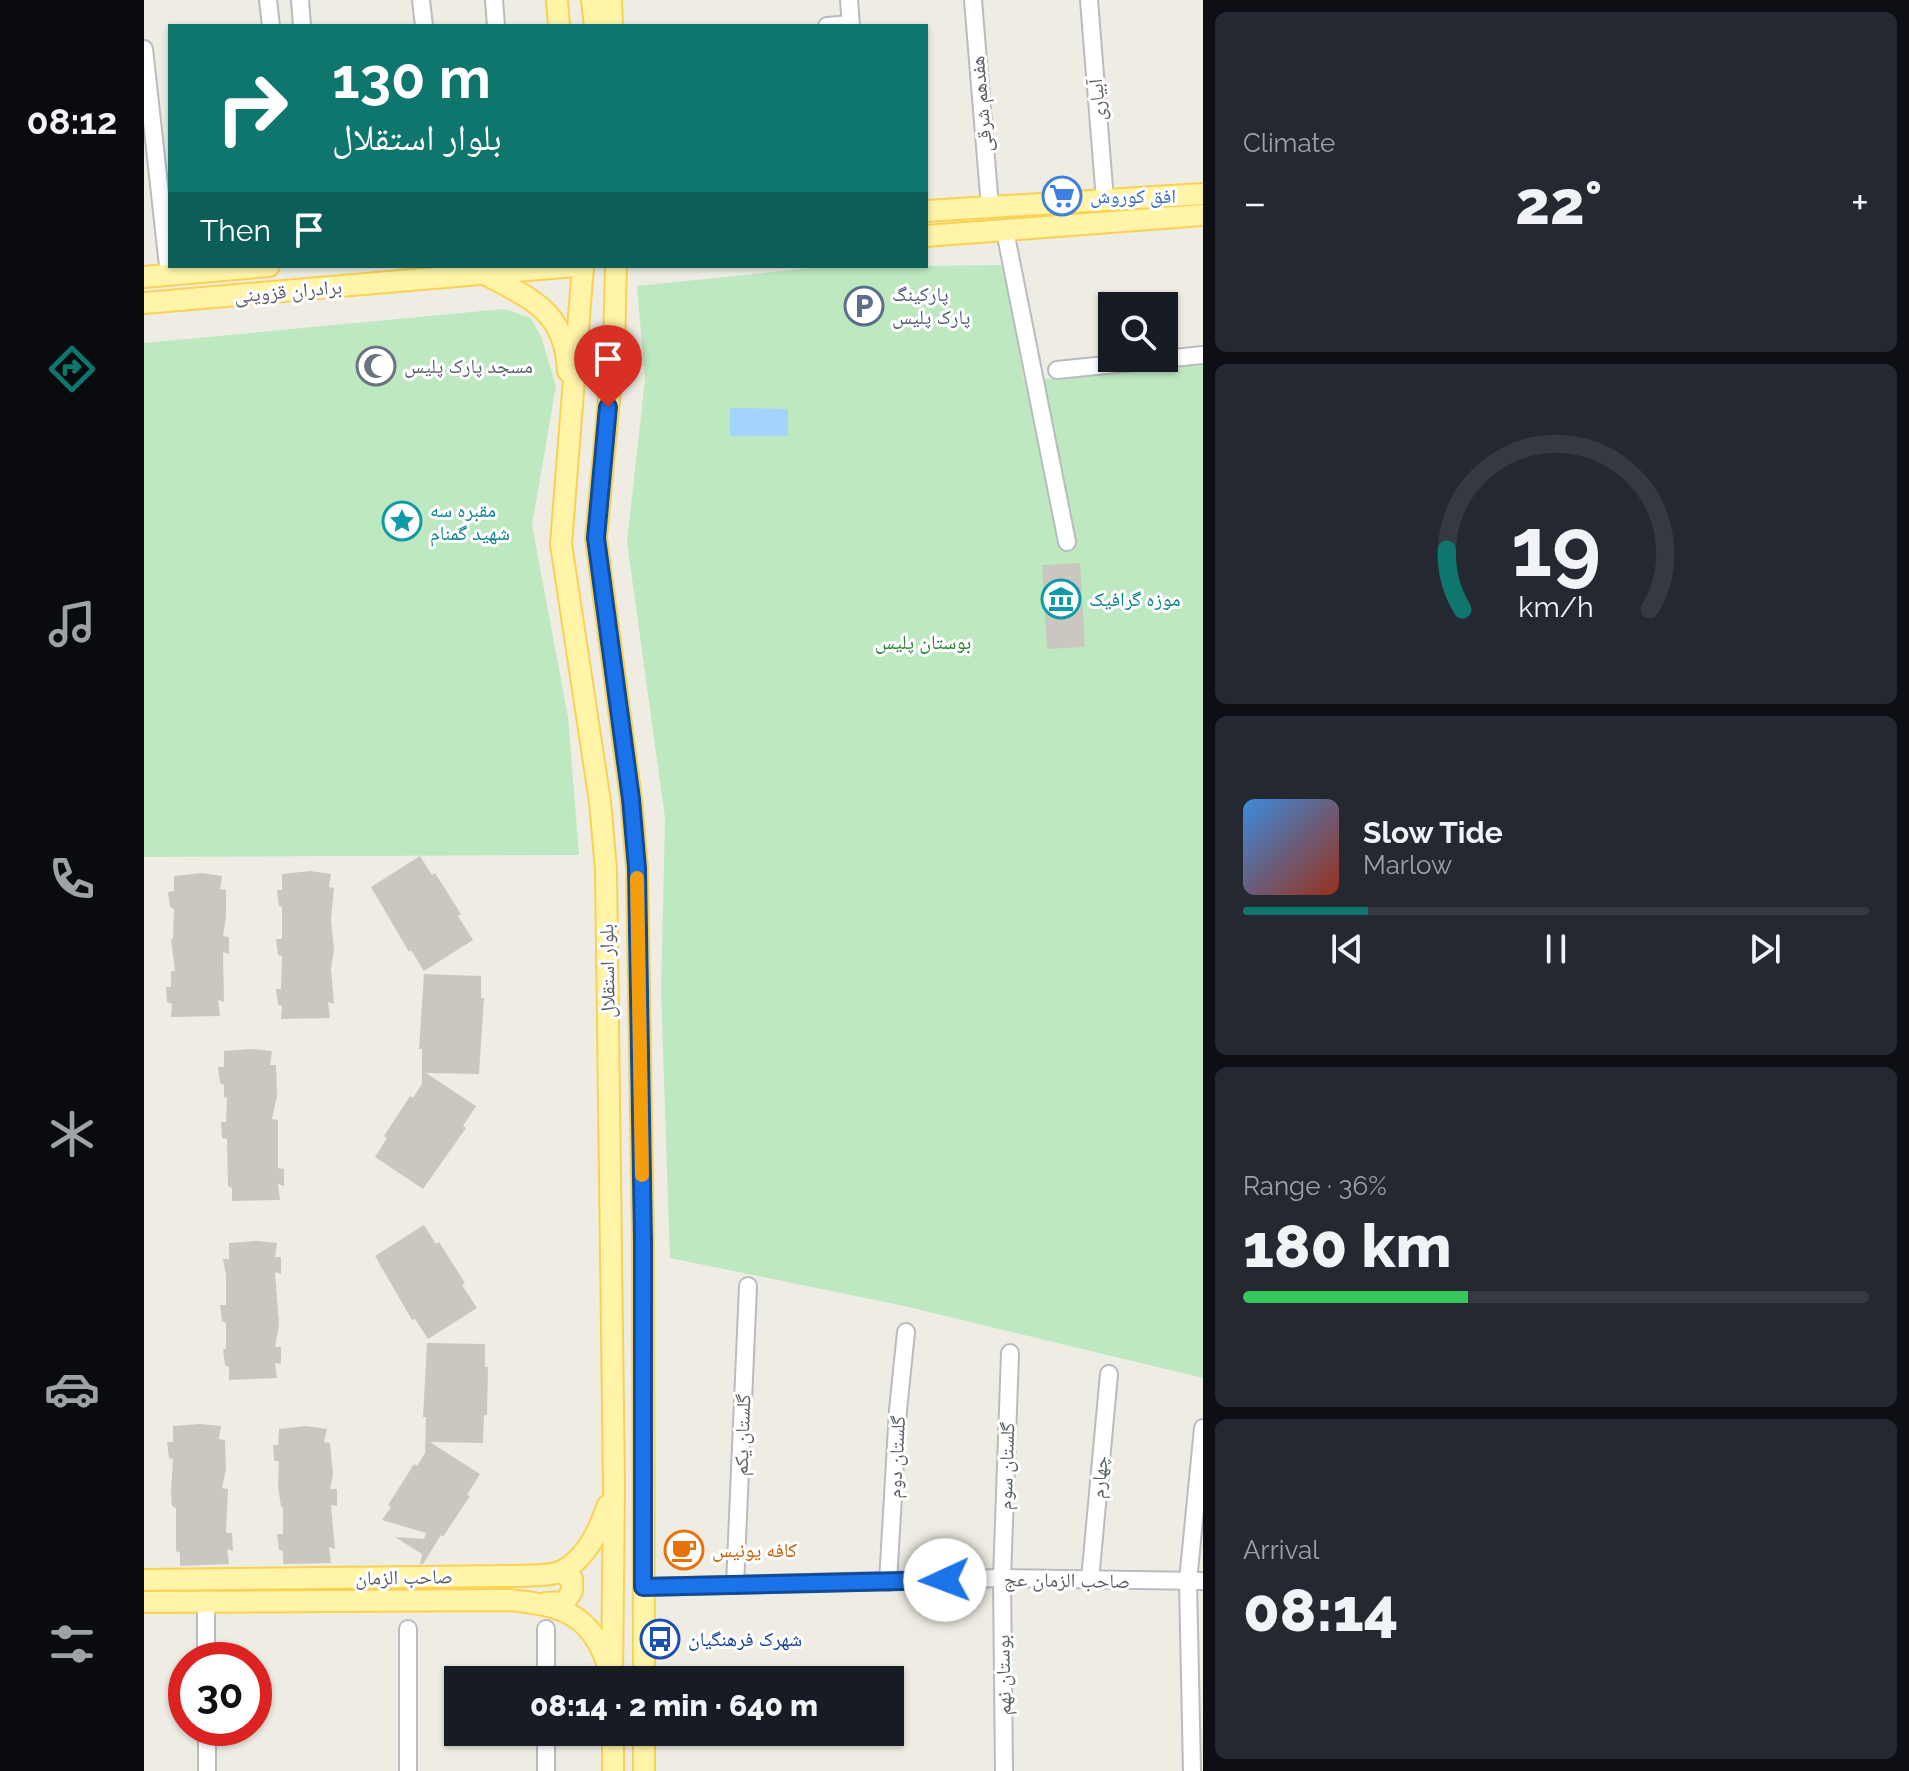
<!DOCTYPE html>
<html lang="en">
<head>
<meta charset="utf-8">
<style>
	:root { --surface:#171b24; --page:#242831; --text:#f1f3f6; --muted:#9ea1a6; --line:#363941; --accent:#0f766e }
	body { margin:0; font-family:Raleway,"Noto Naskh Arabic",sans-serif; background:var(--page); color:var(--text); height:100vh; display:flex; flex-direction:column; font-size:30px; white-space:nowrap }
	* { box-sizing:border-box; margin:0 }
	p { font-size:26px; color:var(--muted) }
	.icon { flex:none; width:44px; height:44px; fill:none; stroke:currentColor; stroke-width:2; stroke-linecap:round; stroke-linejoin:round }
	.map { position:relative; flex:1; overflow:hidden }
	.side { display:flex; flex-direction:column; gap:12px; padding:12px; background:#0d0f14; width:706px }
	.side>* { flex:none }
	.hud { position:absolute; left:24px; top:24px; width:760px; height:244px; border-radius:0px; box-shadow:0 2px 6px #0004; background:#0f766e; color:#fff; overflow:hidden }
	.fabs { position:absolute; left:954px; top:292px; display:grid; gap:16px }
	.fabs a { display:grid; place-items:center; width:80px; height:80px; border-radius:0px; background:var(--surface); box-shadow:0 2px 6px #0004; font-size:40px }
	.speed { position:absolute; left:24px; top:1642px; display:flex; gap:16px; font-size:40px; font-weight:700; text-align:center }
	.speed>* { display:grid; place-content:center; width:104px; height:104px; border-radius:50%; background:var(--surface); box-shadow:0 2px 6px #0004; line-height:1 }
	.speed .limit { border:12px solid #d22; background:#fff; color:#111 }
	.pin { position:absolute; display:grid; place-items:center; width:68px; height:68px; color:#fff; margin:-82px -34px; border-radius:50% 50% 50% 0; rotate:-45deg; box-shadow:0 0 8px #0007 }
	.pin .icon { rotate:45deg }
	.me { position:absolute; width:88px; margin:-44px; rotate:268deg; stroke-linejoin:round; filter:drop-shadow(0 0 6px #0008) }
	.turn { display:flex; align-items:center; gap:28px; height:168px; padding:0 32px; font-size:36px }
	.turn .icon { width:104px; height:104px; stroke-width:2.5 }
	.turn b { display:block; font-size:56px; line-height:68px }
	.then { display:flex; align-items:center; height:76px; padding:0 32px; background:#0003; gap:16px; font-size:30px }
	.big { font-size:60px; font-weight:800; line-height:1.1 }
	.side .tile { flex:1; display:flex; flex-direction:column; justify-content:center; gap:12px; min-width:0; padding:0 28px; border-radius:12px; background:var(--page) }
	.side .dial { align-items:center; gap:0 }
	.dial svg { height:208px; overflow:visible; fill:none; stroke:var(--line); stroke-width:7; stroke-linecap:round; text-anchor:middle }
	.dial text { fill:var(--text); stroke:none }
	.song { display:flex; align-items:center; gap:24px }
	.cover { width:96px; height:96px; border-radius:12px; background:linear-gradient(135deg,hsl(210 70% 55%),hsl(10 70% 35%)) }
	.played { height:8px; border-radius:4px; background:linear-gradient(90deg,var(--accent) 20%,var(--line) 20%) }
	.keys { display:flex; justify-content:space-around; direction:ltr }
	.heat { display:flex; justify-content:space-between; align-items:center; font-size:44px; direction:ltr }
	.charge { height:12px; border-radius:6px; background:linear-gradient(90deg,#34c759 36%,var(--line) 0) }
	.trip { position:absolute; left:300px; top:1666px; width:460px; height:80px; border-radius:0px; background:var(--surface); box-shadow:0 2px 6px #0004; font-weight:800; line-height:80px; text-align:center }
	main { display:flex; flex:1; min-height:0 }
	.menu { display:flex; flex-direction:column; width:144px; justify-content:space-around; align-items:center; background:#090b0e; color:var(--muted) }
	.menu .icon { width:56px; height:56px }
	.menu .active { color:var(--accent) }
	.menu b { font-size:36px; color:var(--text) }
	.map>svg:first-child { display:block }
	.green { fill:#bee8c0 }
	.water { fill:#a3d3ff }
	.building { fill:#cac7c0 }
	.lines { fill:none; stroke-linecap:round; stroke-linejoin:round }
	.minor-casing { stroke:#b8bbc0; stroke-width:20 }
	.major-casing { stroke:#fad151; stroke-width:24 }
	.minor { stroke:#fff; stroke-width:16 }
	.major { stroke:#fff4a8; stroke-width:20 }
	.route-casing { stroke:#114b97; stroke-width:20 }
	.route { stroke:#1a73e8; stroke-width:14 }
	.slow { stroke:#f59e0b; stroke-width:14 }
	.labels { text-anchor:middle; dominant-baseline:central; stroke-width:6; stroke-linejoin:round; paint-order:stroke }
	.street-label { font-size:20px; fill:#5b5f65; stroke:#fff }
	.shop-label { font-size:20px; fill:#366cbe; stroke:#fff; text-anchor:start }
	.service-label { font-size:20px; fill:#4e5e75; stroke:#fff; text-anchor:start }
	.worship-label { font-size:20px; fill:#5b616d; stroke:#fff; text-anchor:start }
	.culture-label { font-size:20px; fill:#0d838f; stroke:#fff; text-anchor:start }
	.park-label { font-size:20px; fill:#2e8235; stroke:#fff }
	.food-label { font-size:20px; fill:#c56008; stroke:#fff; text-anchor:start }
	.transit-label { font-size:20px; fill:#164399; stroke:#fff; text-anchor:start }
</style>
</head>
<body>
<main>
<nav class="menu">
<b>08:12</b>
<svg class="icon active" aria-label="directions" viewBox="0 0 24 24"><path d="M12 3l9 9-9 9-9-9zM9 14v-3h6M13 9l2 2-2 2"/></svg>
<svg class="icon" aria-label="music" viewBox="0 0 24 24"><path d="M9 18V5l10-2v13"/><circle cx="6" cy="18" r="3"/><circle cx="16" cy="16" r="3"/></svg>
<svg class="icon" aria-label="phone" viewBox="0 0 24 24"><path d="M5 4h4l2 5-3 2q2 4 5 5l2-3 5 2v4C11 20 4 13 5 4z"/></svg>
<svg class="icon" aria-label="climate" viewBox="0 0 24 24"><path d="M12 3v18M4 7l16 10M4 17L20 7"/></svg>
<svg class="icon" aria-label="car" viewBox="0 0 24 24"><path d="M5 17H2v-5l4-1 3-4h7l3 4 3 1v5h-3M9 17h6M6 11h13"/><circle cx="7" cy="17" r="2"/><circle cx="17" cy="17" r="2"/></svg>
<svg class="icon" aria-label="filters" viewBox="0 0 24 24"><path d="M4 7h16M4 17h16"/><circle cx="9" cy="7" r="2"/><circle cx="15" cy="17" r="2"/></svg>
</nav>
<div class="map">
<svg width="1059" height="1771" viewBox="0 0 1059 1771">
	<rect width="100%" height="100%" fill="#efede3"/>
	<g class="green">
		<polygon points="860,265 880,381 1059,365 1059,1378 760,1306 526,1258 517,991 521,818 483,542 501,380 493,286 677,267"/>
		<polygon points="360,309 387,318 398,339 412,386 388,525 424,717 435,855 0,857 0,343"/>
	</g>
	<polygon class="water" points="586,408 644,409 644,436 586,436"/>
	<g class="building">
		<polygon points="936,563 941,647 903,649 898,565"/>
		<polygon points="276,856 288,875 291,873 317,914 314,916 329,940 280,971 267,950 265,952 227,887"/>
		<polygon points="166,871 187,874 185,887 190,888 187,919 190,950 187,969 190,1004 184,1002 186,1018 137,1019 138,1006 134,1005 132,989 137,989 138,956 134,955 132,939 138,939 138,907 135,906 133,890 138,890 138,874"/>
		<polygon points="58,873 78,876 76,889 82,890 82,917 79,936 85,937 85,954 79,952 80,1002 74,1000 76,1016 27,1017 28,1004 23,1002 22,987 27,987 27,971 31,971 27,939 29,939 30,909 26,907 24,892 30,891 30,876"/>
		<polygon points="280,974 337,976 337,998 340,998 335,1074 282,1073 332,1106 319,1126 322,1128 279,1189 231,1157 243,1138 240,1136 266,1096 269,1098 278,1084 278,1049 275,1049"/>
		<polygon points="106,1049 128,1051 126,1065 132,1065 133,1096 128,1119 134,1120 134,1168 140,1169 140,1186 134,1184 136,1200 88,1201 88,1188 84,1186 83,1139 78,1138 77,1122 82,1122 83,1098 80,1097 80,1085 76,1083 74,1067 80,1067 80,1051"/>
		<polygon points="280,1225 292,1244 295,1242 321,1283 318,1285 333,1308 284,1339 271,1319 268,1320 231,1256"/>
		<polygon points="113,1241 133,1243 131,1257 137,1257 137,1274 131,1272 135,1325 131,1347 137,1347 137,1364 131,1363 133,1378 85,1380 85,1367 81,1365 79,1349 82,1349 82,1323 78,1321 76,1305 82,1305 82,1275 79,1259 85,1259 85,1243"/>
		<polygon points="283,1343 341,1344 341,1367 344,1367 343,1415 340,1415 339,1443 286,1442 336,1474 323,1495 326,1496 299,1537 297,1535 279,1564 276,1564 278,1554 251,1537 280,1539 282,1533 238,1520 247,1507 244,1505 270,1464 273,1466 281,1453 282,1417 279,1417"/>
		<polygon points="56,1424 77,1426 75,1439 81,1440 82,1469 78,1488 84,1489 82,1533 88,1533 89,1551 83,1549 85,1564 36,1566 36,1553 32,1551 32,1508 28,1506 27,1491 29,1459 25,1458 23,1442 29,1442 29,1426"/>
		<polygon points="162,1426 183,1429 180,1442 186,1443 189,1475 186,1489 193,1489 193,1506 187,1505 191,1549 185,1547 187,1563 139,1564 139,1551 135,1550 133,1534 139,1534 139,1508 137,1507 134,1486 135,1462 130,1460 129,1445 134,1445 135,1429"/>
	</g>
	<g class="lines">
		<g class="minor-casing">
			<g id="minor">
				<polyline points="124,0 127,26"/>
				<polyline points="156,0 158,26"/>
				<polyline points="277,0 280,26"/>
				<polyline points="350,0 352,26"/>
				<polyline points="705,0 707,26"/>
				<polyline points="829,0 846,207"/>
				<polyline points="945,0 961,200"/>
				<polyline points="683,26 707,24"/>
				<polyline points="0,49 25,275"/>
				<polyline points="861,231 923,542"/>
				<polyline points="913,370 1059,355"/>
				<polyline points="946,1580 965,1374"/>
				<polyline points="744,1582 754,1410 762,1332"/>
				<polyline points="591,1585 604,1286"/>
				<polyline points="499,1587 858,1578 1059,1581"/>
				<polyline points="62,1602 62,1660"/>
				<polyline points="264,1629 264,1771"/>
				<polyline points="402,1680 402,1629"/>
				<polyline points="63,1728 63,1771"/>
				<polyline points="402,1771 402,1732"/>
				<polyline points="860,1771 858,1578 866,1353"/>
				<polyline points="1048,1771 1044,1581 1059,1428"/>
			</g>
		</g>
		<g class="major-casing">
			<g id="major">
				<polyline points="413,0 415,26"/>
				<polyline points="448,0 451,26"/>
				<polyline points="467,0 468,26"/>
				<polyline points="782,211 1059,194"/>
				<polyline points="782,236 1059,215"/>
				<polyline points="439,266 417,544 456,802 462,869 470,1486 468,1680"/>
				<polyline points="472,266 470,346 452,538 487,799 493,868 499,1241 500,1680"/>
				<path d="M339,273C386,299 421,309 424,371"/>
				<polyline points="0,277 125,266"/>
				<polyline points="0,303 431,266"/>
				<path d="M0,1580L368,1576C382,1575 405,1577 418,1571C443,1558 455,1530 464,1505"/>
				<path d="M0,1602L365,1600C414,1605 446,1612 463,1663"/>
				<polyline points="402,1603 421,1602 428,1591 428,1579 416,1572"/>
				<polyline points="469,1732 469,1771"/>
				<polyline points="500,1732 500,1771"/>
			</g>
		</g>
		<use href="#minor" class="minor"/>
		<use href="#major" class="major"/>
	</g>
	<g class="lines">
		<g class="route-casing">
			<polyline id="route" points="464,407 452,538 487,799 493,868 499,1241 499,1587 801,1580"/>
		</g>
		<use href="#route" class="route"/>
		<polyline class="slow" points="493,878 498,1175"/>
	</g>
	<defs>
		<g id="supermarket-ring" transform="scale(2)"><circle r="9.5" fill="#fff" stroke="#3f7fe0" stroke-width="1.5"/><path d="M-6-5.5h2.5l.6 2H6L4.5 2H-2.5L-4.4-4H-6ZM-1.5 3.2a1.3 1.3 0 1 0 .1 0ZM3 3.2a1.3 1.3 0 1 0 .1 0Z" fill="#3f7fe0"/></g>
		<g id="parking-ring" transform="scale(2)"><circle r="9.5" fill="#fff" stroke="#5c6f8a" stroke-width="1.5"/><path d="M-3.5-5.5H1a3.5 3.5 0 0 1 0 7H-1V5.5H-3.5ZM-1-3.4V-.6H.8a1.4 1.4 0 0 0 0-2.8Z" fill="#5c6f8a"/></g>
		<g id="mosque-ring" transform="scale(2)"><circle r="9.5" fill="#fff" stroke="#6b7280" stroke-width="1.5"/><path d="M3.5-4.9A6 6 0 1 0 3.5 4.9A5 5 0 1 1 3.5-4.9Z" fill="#6b7280"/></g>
		<g id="sight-ring" transform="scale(2)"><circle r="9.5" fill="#fff" stroke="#0f9aa8" stroke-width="1.5"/><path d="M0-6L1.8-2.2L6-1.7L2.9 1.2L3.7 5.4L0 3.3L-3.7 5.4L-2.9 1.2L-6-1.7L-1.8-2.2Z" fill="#0f9aa8"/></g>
		<g id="museum-ring" transform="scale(2)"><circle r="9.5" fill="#fff" stroke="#0f9aa8" stroke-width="1.5"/><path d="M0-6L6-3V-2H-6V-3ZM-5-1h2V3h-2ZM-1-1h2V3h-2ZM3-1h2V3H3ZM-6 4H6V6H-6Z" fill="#0f9aa8"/></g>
		<g id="cafe-ring" transform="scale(2)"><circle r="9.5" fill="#fff" stroke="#e8710a" stroke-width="1.5"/><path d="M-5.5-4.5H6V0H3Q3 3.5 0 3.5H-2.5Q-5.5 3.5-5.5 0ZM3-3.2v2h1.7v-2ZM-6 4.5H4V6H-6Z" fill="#e8710a"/></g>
		<g id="bus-ring" transform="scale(2)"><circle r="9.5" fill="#fff" stroke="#1a4fb4" stroke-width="1.5"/><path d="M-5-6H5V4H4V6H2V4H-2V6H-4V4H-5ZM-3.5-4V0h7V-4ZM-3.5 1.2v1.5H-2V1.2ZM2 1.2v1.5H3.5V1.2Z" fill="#1a4fb4"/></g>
	</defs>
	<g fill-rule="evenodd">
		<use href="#supermarket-ring" x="918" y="196"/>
		<use href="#parking-ring" x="720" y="306"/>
		<use href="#mosque-ring" x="232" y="366"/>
		<use href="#sight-ring" x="258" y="521"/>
		<use href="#museum-ring" x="917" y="599"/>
		<use href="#cafe-ring" x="540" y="1550"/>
		<use href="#bus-ring" x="516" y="1639"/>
	</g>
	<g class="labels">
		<g class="street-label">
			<text transform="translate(953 100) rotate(-95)">آبیاری</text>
			<text transform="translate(837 104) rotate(-95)">هفدهم شرقی</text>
			<text transform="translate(144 291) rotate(-5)">برادران قزوینی</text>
			<text transform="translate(463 971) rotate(-91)">بلوار استقلال</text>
			<text transform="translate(598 1435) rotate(-88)">گلستان یکم</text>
			<text transform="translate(752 1457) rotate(-87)">گلستان دوم</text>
			<text transform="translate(862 1466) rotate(-88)">گلستان سوم</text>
			<text transform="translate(955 1477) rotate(-85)">چهارم</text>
			<text transform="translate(260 1577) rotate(-1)">صاحب الزمان</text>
			<text transform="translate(923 1580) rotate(1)">صاحب الزمان عج</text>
			<text transform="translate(859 1675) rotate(-91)">بوستان نهم</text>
		</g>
		<g class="shop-label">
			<text x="946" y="196">افق کوروش</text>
		</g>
		<g class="service-label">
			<text x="748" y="294">پارکینگ<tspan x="748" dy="23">پارک پلیس</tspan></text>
		</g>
		<g class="worship-label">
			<text x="260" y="366">مسجد پارک پلیس</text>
		</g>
		<g class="culture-label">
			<text x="286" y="510">مقبره سه<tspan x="286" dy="23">شهید گمنام</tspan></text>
			<text x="945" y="599">موزه گرافیک</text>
		</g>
		<g class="park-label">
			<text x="779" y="642">بوستان پلیس</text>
		</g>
		<g class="food-label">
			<text x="568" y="1550">کافه یونیس</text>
		</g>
		<g class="transit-label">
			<text x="544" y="1639">شهرک فرهنگیان</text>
		</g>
	</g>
</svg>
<div class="fabs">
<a><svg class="icon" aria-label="search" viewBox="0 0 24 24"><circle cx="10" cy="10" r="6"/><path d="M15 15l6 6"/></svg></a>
</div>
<div class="speed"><div class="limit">30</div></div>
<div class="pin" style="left:464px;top:407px;background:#d93025"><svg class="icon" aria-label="arrive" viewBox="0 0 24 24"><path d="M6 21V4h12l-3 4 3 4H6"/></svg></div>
<svg class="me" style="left:801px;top:1580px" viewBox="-20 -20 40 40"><circle r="19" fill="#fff"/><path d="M0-13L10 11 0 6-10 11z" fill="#1a73e8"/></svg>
<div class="trip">08:14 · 2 min · 640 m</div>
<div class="hud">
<div class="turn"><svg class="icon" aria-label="right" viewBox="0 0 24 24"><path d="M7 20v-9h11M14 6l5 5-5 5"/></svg><div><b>130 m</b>بلوار استقلال</div></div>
<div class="then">Then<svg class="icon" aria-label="arrive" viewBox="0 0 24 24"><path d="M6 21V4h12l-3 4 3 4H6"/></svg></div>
</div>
</div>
<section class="side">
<div class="tile"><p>Climate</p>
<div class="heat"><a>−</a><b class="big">22°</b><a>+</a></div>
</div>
<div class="tile dial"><svg viewBox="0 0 100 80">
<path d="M14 69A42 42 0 1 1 86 69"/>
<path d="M14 69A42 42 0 0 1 8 46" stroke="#0f766e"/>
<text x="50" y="56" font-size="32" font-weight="700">19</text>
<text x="50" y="72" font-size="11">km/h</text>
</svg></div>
<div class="tile">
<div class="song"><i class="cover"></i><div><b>Slow Tide</b><p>Marlow</p></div></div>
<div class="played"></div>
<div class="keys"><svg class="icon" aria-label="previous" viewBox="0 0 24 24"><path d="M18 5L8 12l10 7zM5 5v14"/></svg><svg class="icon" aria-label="pause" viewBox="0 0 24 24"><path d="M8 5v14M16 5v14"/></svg><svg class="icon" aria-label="next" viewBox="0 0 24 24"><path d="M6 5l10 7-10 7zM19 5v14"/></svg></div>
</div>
<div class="tile"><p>Range · 36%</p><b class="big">180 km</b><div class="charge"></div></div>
<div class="tile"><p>Arrival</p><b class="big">08:14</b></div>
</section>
</main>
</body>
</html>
